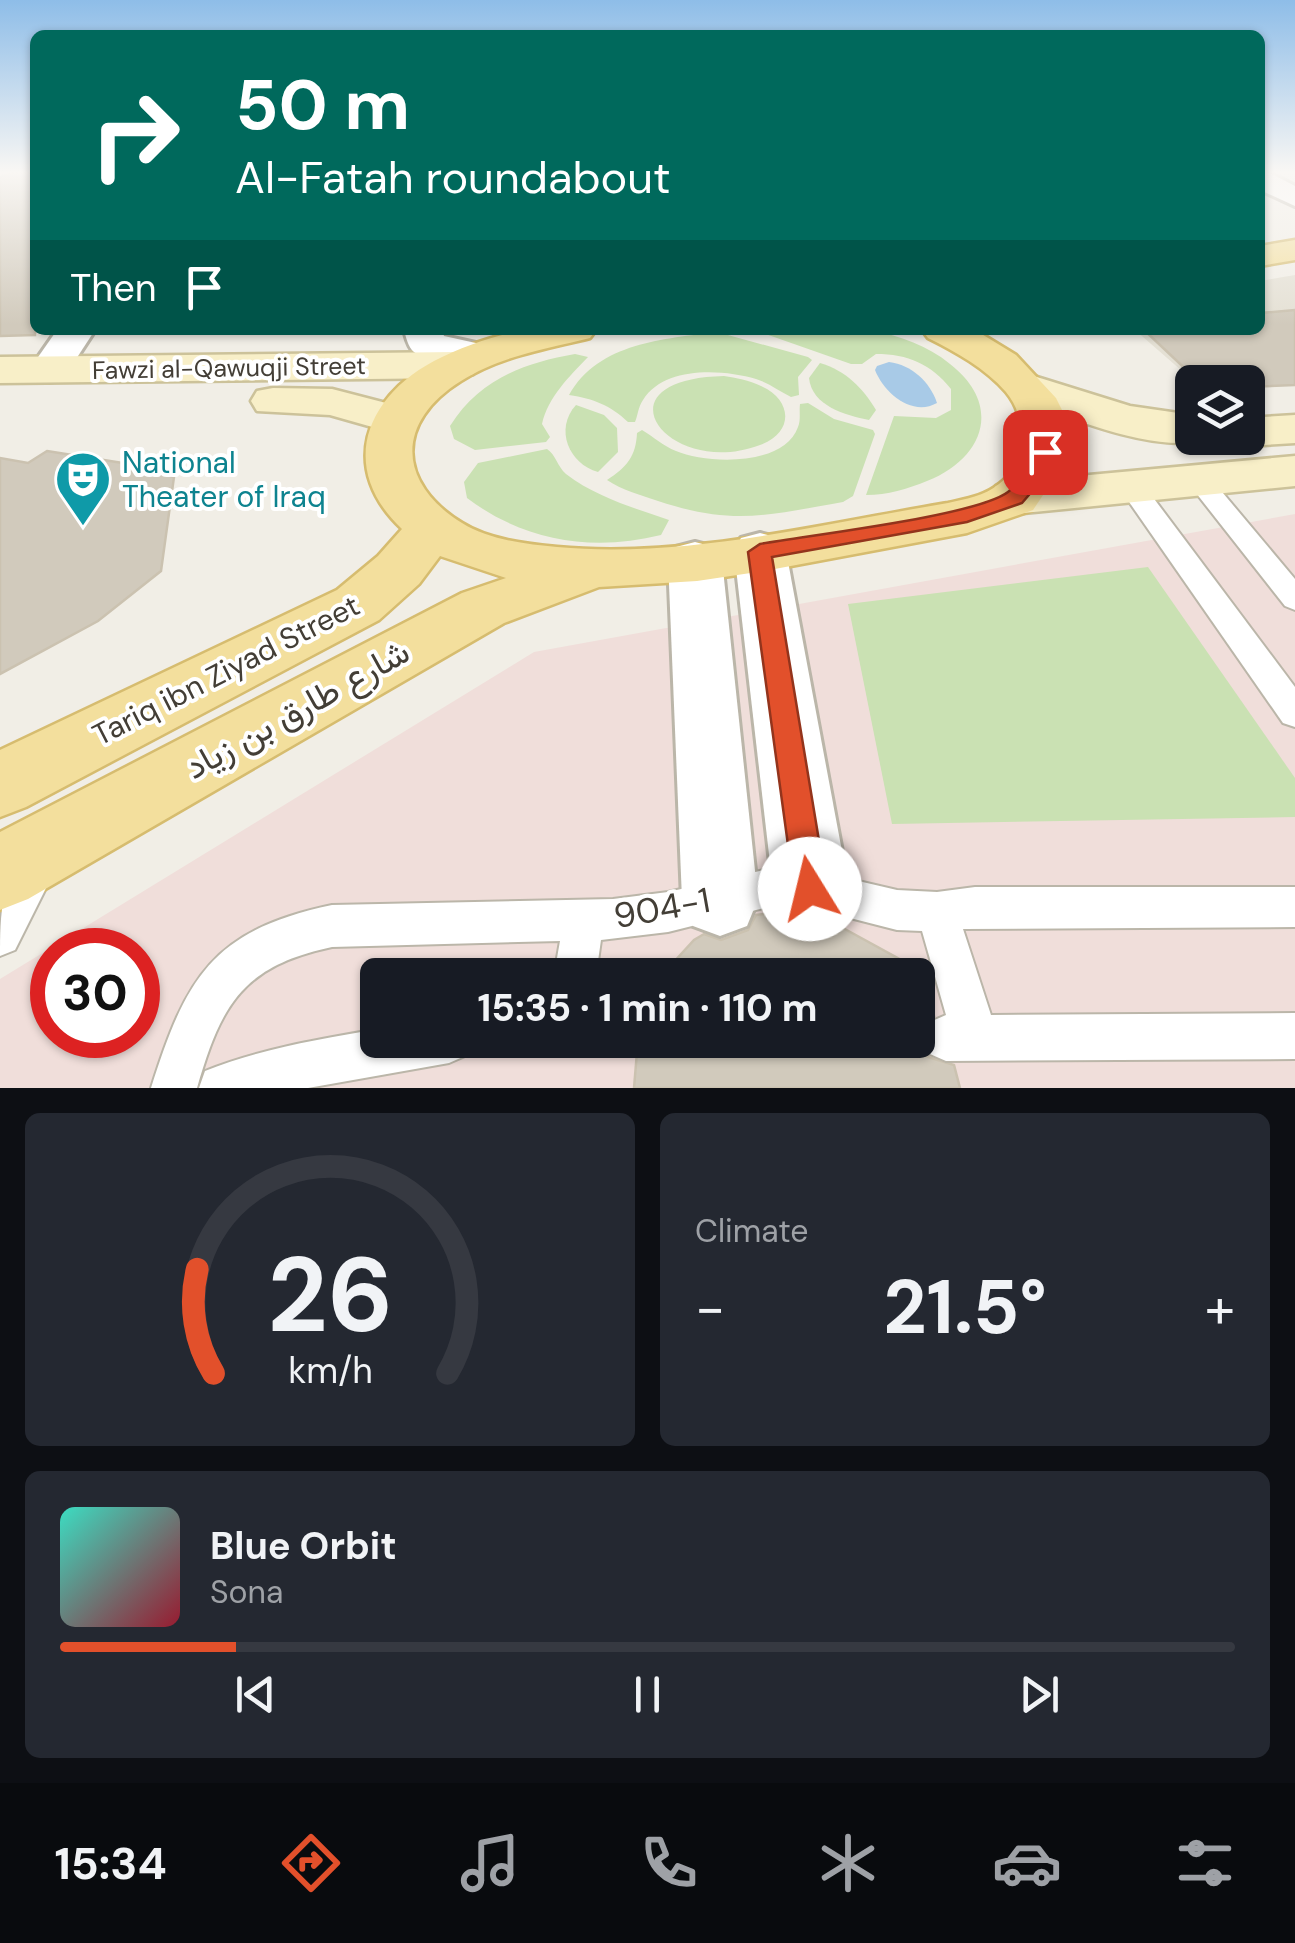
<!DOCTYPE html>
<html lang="en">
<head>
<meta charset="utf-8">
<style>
	:root { --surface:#171b24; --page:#242831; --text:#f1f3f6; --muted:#9ea1a6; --line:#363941; --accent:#e2502b }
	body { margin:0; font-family:"DM Sans",Vazirmatn,sans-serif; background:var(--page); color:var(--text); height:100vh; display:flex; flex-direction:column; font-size:38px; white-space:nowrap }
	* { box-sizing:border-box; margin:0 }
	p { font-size:32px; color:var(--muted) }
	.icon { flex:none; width:55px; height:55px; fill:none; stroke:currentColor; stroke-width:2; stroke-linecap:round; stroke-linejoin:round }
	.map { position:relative; height:1088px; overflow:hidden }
	.side { display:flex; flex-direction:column; gap:25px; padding:25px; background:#0d0f14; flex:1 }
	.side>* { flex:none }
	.hud { position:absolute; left:30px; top:30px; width:1235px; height:305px; border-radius:15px; box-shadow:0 2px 8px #0004; background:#00695c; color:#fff; overflow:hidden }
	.fabs { position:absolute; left:1175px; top:365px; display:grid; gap:20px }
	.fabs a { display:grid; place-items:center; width:90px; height:90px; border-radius:15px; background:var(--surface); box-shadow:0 2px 8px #0004; font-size:50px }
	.speed { position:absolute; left:30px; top:928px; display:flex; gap:20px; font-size:50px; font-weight:700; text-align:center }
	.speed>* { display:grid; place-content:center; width:130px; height:130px; border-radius:50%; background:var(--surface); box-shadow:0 2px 8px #0004; line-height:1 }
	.speed .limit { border:15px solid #d22; background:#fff; color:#111 }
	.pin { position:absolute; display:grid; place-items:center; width:85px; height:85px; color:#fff; margin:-42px; border-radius:20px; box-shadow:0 5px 15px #0006 }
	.me { position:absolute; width:110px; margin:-55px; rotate:351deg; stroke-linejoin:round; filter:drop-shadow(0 0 8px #0008) }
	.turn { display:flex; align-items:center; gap:35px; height:210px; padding:0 40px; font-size:45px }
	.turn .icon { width:130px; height:130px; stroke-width:2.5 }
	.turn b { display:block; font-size:70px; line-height:85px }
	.then { display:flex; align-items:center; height:95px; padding:0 40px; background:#0003; gap:20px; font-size:38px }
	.big { font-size:75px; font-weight:700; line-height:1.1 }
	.side .widget { flex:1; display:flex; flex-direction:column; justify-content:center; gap:15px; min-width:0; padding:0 35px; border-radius:15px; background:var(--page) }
	.side .dial { align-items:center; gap:0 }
	.dial svg { height:260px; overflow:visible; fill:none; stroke:var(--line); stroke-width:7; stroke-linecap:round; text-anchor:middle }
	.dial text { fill:var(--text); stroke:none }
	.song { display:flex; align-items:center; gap:30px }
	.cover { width:120px; height:120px; border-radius:15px; background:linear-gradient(135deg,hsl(170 70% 55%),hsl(350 70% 35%)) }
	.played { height:10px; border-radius:5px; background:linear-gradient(90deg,var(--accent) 15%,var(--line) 15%) }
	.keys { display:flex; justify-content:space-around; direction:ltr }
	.heat { display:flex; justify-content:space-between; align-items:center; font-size:55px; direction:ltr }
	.side .tiles { flex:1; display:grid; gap:25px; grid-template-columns:1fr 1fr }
	.widget:last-child { grid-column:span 2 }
	.trip { position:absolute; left:360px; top:958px; width:575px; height:100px; border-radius:15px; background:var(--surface); box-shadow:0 2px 8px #0004; font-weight:700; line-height:100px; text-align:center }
	.dock { display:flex; height:160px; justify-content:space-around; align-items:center; background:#090b0e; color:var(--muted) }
	.dock .icon { width:70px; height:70px }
	.dock .active { color:var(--accent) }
	.dock b { font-size:45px; color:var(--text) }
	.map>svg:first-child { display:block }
	.residential { fill:#e4e0d4 }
	.medical { fill:#f0deda; fill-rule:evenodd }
	.green { fill:#cae1b3 }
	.water { fill:#a8cae7 }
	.building { fill:#d1cabc; stroke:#cbc2b0; stroke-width:2.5 }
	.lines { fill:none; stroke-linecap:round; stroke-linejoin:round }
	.lane-casing { stroke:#bbb6a9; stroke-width:4 }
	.street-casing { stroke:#bbb6a9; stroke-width:6 }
	.secondary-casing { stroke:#ccc29a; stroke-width:5 }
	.primary-casing { stroke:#d6bc6f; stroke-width:5 }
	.lane { fill:#fff; fill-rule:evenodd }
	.street { fill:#fff; fill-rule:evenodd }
	.secondary { fill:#f8efc8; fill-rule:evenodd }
	.primary { fill:#f3df9d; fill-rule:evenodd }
	.route { fill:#e2502b; stroke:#93341c; stroke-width:2.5 }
	.labels { text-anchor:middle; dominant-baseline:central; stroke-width:8; stroke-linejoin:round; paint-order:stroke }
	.far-street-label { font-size:25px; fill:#433e36; stroke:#fff }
	.culture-label { font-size:30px; fill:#0d838f; stroke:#fff; text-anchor:start }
	.street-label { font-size:30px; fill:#433e36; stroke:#fff }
	.near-street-label { font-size:35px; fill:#433e36; stroke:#fff }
</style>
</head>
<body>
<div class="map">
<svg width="1295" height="1088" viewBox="0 0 1295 1088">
	<rect width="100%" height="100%" fill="#f1eee6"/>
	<polygon class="residential" points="1295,275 1295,381 1230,382 1182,371 1135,330 1260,330 1260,281"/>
	<path class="medical" d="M1295,514V1088H0V979L534,652ZM52,950H138V1035H52ZM378,975H918V1040H378Z"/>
	<g class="green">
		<path d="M872,330C901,337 927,345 950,364C1004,406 983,459 927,481C907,489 888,495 866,495L894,416L936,418L951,410V389C931,364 908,354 876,354L862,364H851L757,331Z"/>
		<path d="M717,332L808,357L812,360L798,377L799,395L791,397C779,391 769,383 756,379C722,369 664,366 643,400C638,407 638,415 635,422H628C610,405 594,399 569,395C599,342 665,339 717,332Z"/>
		<path d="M575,354L588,357C569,377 548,397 542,424L550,437L546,442L475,450L454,439L450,426C479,380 523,363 575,354Z"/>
		<path d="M820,363C846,371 862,387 876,410L869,420C845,415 812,406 809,378Z"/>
		<path d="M724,376C736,378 749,380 761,386C793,400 794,433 760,445C668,480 592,379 724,376Z"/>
		<path d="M808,403L834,419L873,430L875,434L853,496L843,502C767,515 734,526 658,501C640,495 622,490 607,480C627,467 636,456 637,433L642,430C654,437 663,446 676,451C706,464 784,467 798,427C801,420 799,411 800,404Z"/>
		<path d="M576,405L604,415L617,428L618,452L598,472C569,464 554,429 576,405Z"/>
		<path d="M547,449C556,455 557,466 566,474C596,497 634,508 669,520L661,535C592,552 524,541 467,498L464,482L478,463Z"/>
		<polygon points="1148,567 1295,778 1295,817 892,824 848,604"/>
	</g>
	<path class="water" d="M889,362C912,365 930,382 937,403C912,417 884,393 875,370L877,366Z"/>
	<g class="building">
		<polygon points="12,173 35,173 35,335 0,336 0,177"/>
		<polygon points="1295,310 1295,385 1248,387 1248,382 1218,382 1194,377 1144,330 1260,330 1260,313"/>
		<polygon points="47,451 129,464 174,477 161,571 98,621 0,674 0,458 28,463"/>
		<polygon points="779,912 783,918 810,929 832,922 903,961 911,975 662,975 694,940 704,934 721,940 748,930 756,915"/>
		<polygon points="918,988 934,1016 927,1020 920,1040 928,1057 954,1065 960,1088 634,1088 638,1040 918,1040"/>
	</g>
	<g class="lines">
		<g class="lane-casing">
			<g id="lane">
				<polygon points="1198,471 1207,474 1295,579 1295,610 1285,606 1189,484 1185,479 1189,474"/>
				<polygon points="1131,478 1140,480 1295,687 1295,727 1283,723 1118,486"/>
				<path d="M35,851L49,857L55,870L15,950L0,956C0,919 0,867 35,851Z"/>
				<path d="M764,870H811L897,890L937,892L975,887H1295V927L963,929L991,1015L1295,1013V1059L946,1061L930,1054L923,1038L930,1022L946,1015L922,931L897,930L811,908H764L668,932L601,940L596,975H554L560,941L332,947C243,966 221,1004 197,1088H151C186,977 213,930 332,905L613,899L668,892Z"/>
				<path d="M378,1029V1040H472L465,1056L449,1063L308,1088H199L205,1071C260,1049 320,1039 378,1029Z"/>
			</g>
		</g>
		<g class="street-casing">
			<g id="street">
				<polygon points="1260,173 1270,173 1295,186 1295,206 1260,190"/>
				<polygon points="57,330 95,330 63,379 49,382 35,379 29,370"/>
				<path d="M404,330H442L444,336L494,347L500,355L494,363C478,367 428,362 414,352C408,347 406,337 404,330Z"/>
				<polygon points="760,533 779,538 786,551 849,889 838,915 811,926 784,915 773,889 734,551 741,538"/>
				<polygon points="695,542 714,547 722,560 758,899 747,926 720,936 693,926 682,899 668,560 676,547"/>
			</g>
		</g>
		<g class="secondary-casing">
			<g id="secondary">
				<polygon points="458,352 473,356 479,365 473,374 458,378 0,383 0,357"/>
				<path d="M1024,373L1130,406L1192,415V438H1210C1161,458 1057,413 1009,395L1002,386L1009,377Z"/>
				<polygon points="273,388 332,389 413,410 420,420 413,430 397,434 330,415 257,411 251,401 257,391"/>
				<polygon points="1295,415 1295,443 1248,446 1228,438 1248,438 1248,418"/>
				<polygon points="1295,456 1295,486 1014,514 996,510 988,498 996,486 1014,482"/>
			</g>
		</g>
		<g class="primary-casing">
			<g id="primary">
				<polygon points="1295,240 1295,260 1260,266 1260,246"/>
				<path d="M522,330H596L590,338C546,349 500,356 461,381C395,422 397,483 462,523C489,540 526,544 557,547C685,559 821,524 948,503C965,499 985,496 999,484C1028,463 1028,418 1006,392C985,368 956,352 928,338L922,330H975L1016,355L1056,398L1066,418L1070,439L1066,461L1033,510L967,533L764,571L697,581L599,587L504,623L28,899L0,910V832L462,593L506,578L440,556L419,584L379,620L26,807L0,817V750L337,590L378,556L402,529C339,470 363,399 434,361C462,346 492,337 522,330Z"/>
			</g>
		</g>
		<use href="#lane" class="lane"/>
		<use href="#street" class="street"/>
		<use href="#secondary" class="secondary"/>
		<use href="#primary" class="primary"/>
	</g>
	<linearGradient id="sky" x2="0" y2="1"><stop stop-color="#8ebde8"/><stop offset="0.53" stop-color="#f9f7f4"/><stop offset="1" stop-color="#f9f7f4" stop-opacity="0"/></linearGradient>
	<rect width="1295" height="325" fill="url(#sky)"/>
	<path class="route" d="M1045,445L1055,452L1045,476L1022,503L967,522L772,557L827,889L822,901L810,905L799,901L794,889L748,552L760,544C809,535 976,516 1008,492C1024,480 1029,463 1038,447Z"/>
	<defs>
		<g id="theatre-pin" transform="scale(2.875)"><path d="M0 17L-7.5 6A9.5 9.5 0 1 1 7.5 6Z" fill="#0f9aa8" stroke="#fff"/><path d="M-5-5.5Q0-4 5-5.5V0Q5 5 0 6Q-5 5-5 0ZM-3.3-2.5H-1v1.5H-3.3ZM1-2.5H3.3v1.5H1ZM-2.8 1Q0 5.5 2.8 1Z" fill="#fff"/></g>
	</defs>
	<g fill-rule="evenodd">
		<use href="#theatre-pin" x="83" y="479"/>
	</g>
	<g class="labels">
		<g class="far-street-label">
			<text transform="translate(229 368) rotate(-1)">Fawzi al-Qawuqji Street</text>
		</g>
		<g class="culture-label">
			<text x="122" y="462">National<tspan x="122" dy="34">Theater of Iraq</tspan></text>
		</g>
		<g class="street-label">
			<text transform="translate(226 670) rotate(-27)">Tariq ibn Ziyad Street</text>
		</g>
		<g class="near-street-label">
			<text transform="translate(297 709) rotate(-29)">شارع طارق بن زياد</text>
			<text transform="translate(662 908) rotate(-10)">904-1</text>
		</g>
	</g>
</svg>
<div class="fabs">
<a><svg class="icon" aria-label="layers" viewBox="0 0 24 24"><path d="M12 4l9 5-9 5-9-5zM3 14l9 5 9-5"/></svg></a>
</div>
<div class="speed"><div class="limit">30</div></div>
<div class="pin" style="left:1045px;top:452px;background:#d93025"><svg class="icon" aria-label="arrive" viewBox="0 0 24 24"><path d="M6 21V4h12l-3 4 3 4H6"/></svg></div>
<svg class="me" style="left:810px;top:889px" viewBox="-20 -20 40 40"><circle r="19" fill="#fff"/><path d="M0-13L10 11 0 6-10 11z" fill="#e2502b"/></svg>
<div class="trip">15:35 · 1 min · 110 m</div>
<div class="hud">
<div class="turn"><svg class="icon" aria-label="right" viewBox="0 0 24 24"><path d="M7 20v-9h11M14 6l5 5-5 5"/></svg><div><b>50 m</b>Al-Fatah roundabout</div></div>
<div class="then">Then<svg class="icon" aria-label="arrive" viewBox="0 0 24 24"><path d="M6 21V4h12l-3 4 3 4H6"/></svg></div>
</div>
</div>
<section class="side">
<div class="tiles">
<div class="widget dial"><svg viewBox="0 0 100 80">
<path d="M14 69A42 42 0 1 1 86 69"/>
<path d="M14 69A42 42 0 0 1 9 37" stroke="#e2502b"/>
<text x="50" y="56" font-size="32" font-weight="700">26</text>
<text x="50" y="72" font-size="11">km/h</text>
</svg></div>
<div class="widget"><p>Climate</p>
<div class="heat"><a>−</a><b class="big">21.5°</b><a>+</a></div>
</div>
<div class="widget">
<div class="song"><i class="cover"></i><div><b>Blue Orbit</b><p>Sona</p></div></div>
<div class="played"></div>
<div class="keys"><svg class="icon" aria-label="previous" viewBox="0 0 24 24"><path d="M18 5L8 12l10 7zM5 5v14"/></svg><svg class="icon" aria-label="pause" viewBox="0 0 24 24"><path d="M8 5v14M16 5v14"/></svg><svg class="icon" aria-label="next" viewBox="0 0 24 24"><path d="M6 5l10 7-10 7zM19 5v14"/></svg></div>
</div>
</div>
</section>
<nav class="dock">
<b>15:34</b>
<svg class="icon active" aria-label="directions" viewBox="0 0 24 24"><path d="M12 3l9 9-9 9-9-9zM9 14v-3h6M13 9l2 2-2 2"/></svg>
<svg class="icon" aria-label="music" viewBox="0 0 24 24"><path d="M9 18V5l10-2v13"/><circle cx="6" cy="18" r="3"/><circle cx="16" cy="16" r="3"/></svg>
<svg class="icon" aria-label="phone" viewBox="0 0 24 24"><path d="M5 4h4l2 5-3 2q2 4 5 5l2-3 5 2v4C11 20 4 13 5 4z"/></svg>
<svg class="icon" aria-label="climate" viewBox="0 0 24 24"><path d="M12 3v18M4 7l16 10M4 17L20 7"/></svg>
<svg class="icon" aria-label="car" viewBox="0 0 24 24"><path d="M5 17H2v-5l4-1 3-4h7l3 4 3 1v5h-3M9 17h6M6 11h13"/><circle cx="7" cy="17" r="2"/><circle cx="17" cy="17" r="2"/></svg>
<svg class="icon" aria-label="filters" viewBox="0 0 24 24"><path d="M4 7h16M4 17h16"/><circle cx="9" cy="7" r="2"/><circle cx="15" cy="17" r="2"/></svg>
</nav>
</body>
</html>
